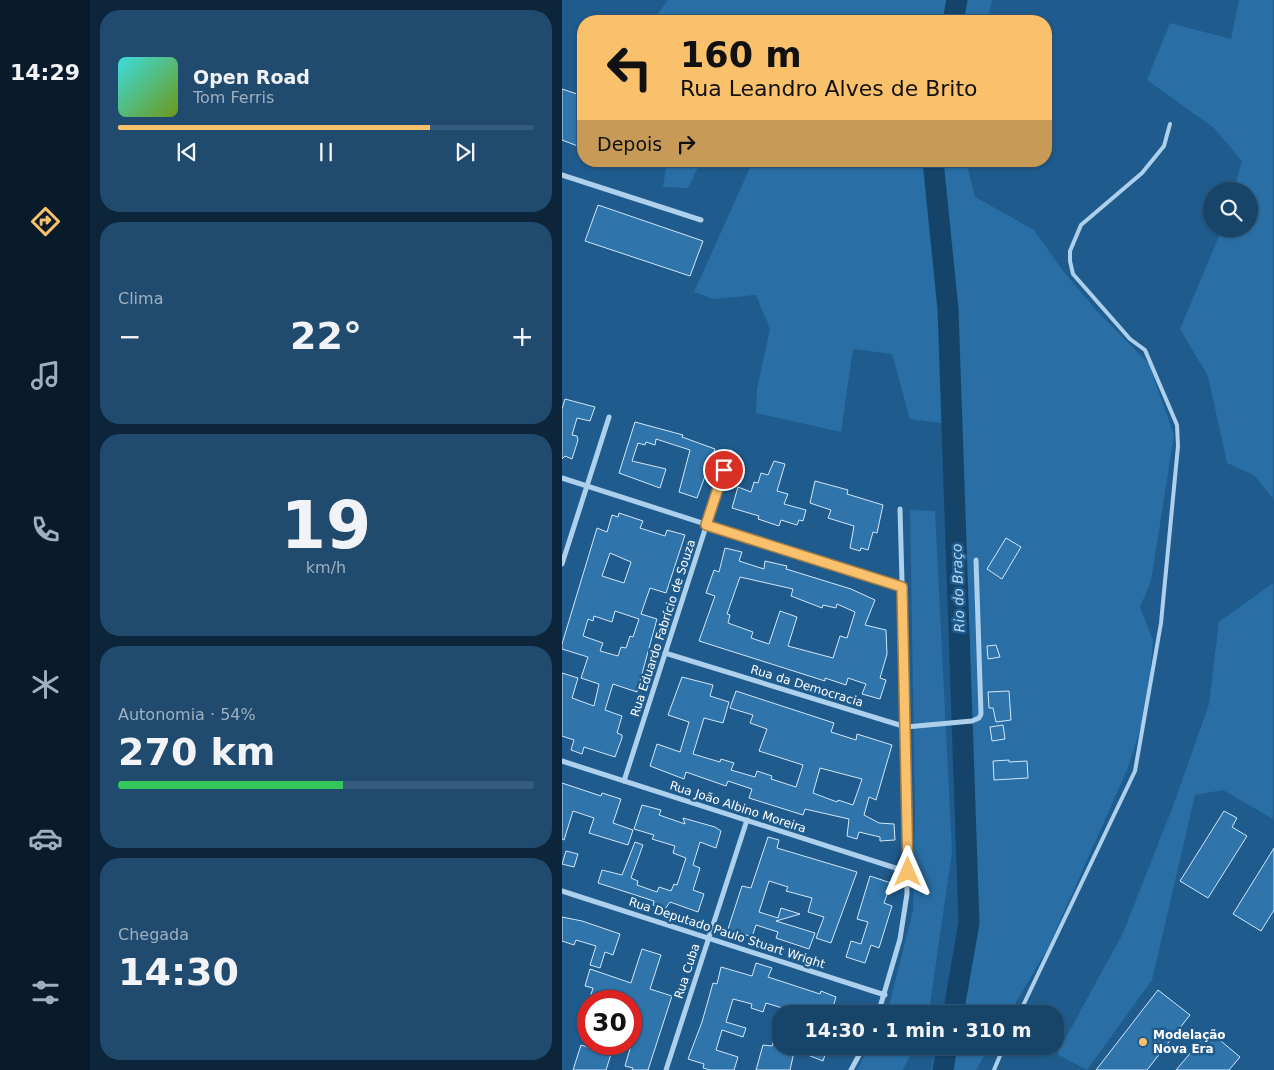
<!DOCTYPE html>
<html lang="pt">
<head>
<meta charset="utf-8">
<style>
	:root { --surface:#174469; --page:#204b6f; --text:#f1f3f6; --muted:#9eb0c0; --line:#365c7d; --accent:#fac16d }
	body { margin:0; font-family:"DejaVu Sans",sans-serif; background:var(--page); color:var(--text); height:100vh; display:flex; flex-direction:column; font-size:19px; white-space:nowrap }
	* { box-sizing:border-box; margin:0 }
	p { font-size:16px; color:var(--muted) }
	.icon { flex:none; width:28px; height:28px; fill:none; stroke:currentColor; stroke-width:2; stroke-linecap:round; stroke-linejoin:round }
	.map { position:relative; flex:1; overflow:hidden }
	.panel { display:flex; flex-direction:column; gap:10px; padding:10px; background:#0d253a; width:472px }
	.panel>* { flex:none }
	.top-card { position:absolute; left:15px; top:15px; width:475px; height:152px; border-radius:20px; box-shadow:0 1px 4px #0004,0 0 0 1px var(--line); background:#fac16d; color:#111; overflow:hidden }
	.buttons { position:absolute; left:641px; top:182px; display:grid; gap:10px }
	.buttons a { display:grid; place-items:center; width:55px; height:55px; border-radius:50%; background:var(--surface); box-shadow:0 1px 4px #0004,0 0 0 1px var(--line); font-size:25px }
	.speed { position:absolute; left:15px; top:990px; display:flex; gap:10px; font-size:25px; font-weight:700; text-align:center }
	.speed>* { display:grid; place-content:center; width:65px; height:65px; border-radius:50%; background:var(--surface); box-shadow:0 1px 4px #0004,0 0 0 1px var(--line); line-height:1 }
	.speed .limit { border:8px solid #d22; background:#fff; color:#111 }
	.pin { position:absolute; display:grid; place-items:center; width:42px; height:42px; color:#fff; margin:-21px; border:2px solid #fff; border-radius:50%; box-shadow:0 1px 5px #0007 }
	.me { position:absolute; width:55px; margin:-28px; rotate:0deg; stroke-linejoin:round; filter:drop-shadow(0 0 4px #0008) }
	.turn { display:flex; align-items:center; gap:18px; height:105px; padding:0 20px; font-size:22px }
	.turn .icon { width:65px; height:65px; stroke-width:2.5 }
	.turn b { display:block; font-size:35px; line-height:42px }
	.then { display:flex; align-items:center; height:48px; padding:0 20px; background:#0003; gap:10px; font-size:19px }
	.big { font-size:38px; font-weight:600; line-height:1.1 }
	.panel .card { flex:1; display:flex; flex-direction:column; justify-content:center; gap:8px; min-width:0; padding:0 18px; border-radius:20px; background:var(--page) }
	.panel .dial { align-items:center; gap:0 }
	.dial b { font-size:65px; line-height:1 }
	.song { display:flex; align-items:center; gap:15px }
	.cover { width:60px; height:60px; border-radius:8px; background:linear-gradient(135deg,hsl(180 70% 55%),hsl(80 70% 35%)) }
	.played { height:5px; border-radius:2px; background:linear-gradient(90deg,var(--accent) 75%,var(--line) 75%) }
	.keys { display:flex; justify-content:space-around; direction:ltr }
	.heat { display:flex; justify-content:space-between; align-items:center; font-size:28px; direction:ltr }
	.charge { height:8px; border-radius:4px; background:linear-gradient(90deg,#34c759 54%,var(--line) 0) }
	.trip { position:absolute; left:210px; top:1005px; width:292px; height:50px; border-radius:20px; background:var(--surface); box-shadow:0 1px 4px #0004,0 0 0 1px var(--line); font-weight:600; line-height:50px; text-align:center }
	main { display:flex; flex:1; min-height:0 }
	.tab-bar { display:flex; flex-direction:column; width:90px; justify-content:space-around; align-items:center; background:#091b2a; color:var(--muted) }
	.tab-bar .icon { width:35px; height:35px }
	.tab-bar .current { color:var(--accent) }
	.tab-bar b { font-size:22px; color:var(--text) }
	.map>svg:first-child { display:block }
	.green { fill:#296fa5 }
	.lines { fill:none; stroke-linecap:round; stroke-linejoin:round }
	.river { stroke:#15446b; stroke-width:21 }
	.building { fill:#2f74aa; stroke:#d2e8f9; fill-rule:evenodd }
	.service { stroke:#add0ec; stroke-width:4 }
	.minor { stroke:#add0ec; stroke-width:5 }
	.route-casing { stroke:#a27d47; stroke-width:12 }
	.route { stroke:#fac16d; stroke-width:9 }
	.poi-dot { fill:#fac16d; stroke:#1f5b8c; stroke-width:2 }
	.labels { text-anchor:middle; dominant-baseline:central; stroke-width:5; stroke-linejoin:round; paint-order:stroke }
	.street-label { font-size:12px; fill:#fff; stroke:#1f5b8c }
	.poi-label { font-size:12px; font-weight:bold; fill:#fff; stroke:#1f5b8c; text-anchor:start }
	.water-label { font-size:14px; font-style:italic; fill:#b9daf3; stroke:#1f5b8c }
</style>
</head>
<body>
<main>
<nav class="tab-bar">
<b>14:29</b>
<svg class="icon current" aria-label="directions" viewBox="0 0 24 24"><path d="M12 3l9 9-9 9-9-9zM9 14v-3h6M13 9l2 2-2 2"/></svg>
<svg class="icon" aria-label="music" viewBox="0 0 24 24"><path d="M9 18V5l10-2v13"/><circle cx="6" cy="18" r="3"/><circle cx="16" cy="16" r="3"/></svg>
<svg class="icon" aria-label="phone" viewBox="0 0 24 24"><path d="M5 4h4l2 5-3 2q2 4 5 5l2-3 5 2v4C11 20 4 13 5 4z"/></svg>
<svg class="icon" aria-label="climate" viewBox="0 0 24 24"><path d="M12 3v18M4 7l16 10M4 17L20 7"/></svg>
<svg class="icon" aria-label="car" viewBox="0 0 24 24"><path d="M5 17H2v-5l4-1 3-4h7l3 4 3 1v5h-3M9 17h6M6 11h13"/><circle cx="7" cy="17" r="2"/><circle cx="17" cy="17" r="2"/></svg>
<svg class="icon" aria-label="filters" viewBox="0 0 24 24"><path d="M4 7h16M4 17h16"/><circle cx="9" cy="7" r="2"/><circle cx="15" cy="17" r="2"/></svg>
</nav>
<section class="panel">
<div class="card">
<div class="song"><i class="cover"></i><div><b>Open Road</b><p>Tom Ferris</p></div></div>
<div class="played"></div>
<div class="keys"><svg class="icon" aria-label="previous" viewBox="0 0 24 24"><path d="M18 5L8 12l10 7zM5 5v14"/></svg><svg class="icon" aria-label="pause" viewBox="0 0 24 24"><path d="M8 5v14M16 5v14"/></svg><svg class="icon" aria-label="next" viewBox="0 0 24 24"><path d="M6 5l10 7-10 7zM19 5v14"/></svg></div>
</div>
<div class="card"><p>Clima</p>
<div class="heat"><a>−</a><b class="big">22°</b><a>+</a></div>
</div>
<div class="card dial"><b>19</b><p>km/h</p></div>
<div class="card"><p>Autonomia · 54%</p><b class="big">270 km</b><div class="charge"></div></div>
<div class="card"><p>Chegada</p><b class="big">14:30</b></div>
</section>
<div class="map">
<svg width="712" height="1070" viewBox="0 0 712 1070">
	<rect width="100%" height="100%" fill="#1f5b8c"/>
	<g class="green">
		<polygon points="106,0 430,0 430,1 425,21 91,21"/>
		<polygon points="677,0 711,0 711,499 692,475 665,463 646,376 618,329 660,229 688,229 688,191 671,191 680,161 652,128 585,80 608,23 669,39"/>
		<polygon points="105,161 139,161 126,188 101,187"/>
		<polygon points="191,161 404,161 413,197 472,230 501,271 534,310 587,364 612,435 589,581 578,607 591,640 585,709 565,770 486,948 447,1014 380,1014 398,922 397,787 387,534 386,424 348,419 330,354 291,349 279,432 194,413 195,389 208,329 194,295 151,299 132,292"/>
		<polygon points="348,510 373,511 390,852 368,1004 364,1014 325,1014 351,911 353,814"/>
		<polygon points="711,583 711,819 661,790 633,795 590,980 525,1070 495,1054 561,933 611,806 647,704 657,622"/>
		<polygon points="308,1046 352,1046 341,1070 295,1070"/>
		<polygon points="374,1046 428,1046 414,1070 369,1070"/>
	</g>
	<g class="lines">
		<g class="river">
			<polyline points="391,21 395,0"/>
			<polyline points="371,161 386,309 407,923 391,1014"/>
			<polyline points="381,1070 385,1046"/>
		</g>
	</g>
	<g class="building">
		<polygon points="0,89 21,96 21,148 0,140"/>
		<polygon points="36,205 141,241 128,276 23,241"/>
		<polygon points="3,399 33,407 28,421 15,418 10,435 15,436 16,440 10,459 3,456 0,459 0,409"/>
		<polygon points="73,422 121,435 120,437 153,449 135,498 117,492 128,450 94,439 93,445 84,442 83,445 76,443 70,461 104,469 98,488 57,473"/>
		<polygon points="212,461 223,464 215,491 226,494 222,504 244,510 241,521 237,520 235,525 219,520 217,526 196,519 197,516 170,508 176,487 189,492 192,482 196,483 199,473 206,475"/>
		<polygon points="253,481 286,490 285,494 321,505 315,533 311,532 306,550 299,548 298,551 288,548 292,526 266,518 269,510 248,503"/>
		<path d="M57,513L81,521L78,528L103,536L105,530L123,535L104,593L88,588L79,614L95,619L75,692L51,684L43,710L60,716L55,733L60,735V738L53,757L22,747L20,754L9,750L12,740L0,736V673L16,678L10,698L32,706L37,684L19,678L26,657L0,649V644L35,528L45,532L50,515L56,517ZM48,553L69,562L62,583L40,576ZM53,611L77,619L71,637L68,636L64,648L59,647L56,656L38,651L41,643L21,636L26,619L31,621L32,616L50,622Z"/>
		<polygon points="444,538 459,547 440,579 425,569"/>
		<path d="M163,548L180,552L177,561L202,569L203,561L225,566L224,569L289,589L313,600L303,625L324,630L325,654L318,678L324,680L318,699L300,694L304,684L286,678L284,685L263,678V681L137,641L153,596L144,593L152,570L157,572ZM178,577L231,589L229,596L260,608L261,605L274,608L275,604L293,612L285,638L278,636L271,658L226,646L235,617L218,611L207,644L189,638L191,632L166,623L168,615L165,614Z"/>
		<polygon points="434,645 438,657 426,659 425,646"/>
		<path d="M120,677L151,685L148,696L167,702L161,723L142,718L131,754L158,762L159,759L172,763L169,770L193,777L195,771L210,776L209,779L234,787L241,765L197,751L205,729L188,723L191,715L168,708L174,691L272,723L269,732L294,740L295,734L330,745L314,800L307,797L302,815L317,823L332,824L333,840L318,841V837L297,832L295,839L285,836L287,819L243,809L241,815L187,798L190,789L166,781L164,786L124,772L122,779L88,766L95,744L118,752L127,722L106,715ZM258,768L300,779L291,805L276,800L275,802L251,793Z"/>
		<polygon points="447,691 449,720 434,722 431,708 427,708 426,692"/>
		<polygon points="441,725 443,739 430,741 428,727"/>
		<polygon points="447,760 447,762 465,761 466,778 432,780 431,761"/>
		<polygon points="0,783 39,796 40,793 59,799 51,823 71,830 66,845 27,833 32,818 11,811 2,840 0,839"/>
		<polygon points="80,805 99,810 97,815 123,824 121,818 153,827 159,831 154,848 138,842 131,865 138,868 131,890 142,894 136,912 108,902 103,909 91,905 92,901 36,883 40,870 60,875 73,842 81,845 69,878 76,881 75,885 95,892 97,887 109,891 112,884 115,885 124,858 111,853 113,846 90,839 92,835 72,829"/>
		<polygon points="662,811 675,818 670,827 685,836 646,898 618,881"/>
		<polygon points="206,837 217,840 215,848 295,872 269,943 254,938 262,917 246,912 250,898 224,891 226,887 207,881 197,912 216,918 219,908 238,914 214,921 253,933 247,949 214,938 216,932 194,925 190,937 166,929 180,886 189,888"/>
		<polygon points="712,848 712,910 699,931 671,914"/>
		<polygon points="4,851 16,854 12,867 0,864"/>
		<polygon points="308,876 329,883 322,903 330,906 317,948 309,945 303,963 284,957 289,941 299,944 306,922 295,919"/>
		<polygon points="0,917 20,921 58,934 51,955 43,952 38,968 28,965 34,946 14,940 12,945 0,941"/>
		<polygon points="80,949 99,955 88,989 110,996 86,1070 70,1070 71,1068 63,1066 74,1028 69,1027 69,1001 27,1001 31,988 23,986 28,969 69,983"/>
		<polygon points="194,963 210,968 206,977 258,994 259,991 274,997 269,1014 249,1014 231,1008 230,1011 204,1003 201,1012 189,1008 190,1004 171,999 164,1022 184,1028 181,1037 160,1030 154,1050 176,1057 172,1070 148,1070 141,1068 142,1064 126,1059 140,1022 151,983 155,984 159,967 190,976"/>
		<polygon points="596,990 628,1015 585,1070 534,1070"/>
		<polygon points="217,1025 219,1025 219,1048 232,1052 228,1070 194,1070 201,1045 210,1046"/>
		<polygon points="647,1031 678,1057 667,1070 614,1070"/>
		<polygon points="19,1045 49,1054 44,1070 11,1070"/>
		<polygon points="223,1046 266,1046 261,1061"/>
	</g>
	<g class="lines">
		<g class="service">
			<polyline points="457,1014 573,771 599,623 616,446 615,425 583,350 568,339 511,274 508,261 508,251 519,225 580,173 602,146 608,124"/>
			<polyline points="432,1070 442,1046"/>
		</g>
		<g class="minor">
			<polyline points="0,175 139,220"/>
			<polyline points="0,478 340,587"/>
			<polyline points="0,564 47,417"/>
			<polyline points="103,653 344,727 410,721 417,718 419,714 414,560"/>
			<polyline points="0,761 346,872"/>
			<polyline points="62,781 168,452"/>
			<polyline points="0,891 323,995"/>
			<polyline points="316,1014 338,939 345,894 344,727 338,509"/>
			<polyline points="104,1070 185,820"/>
			<polyline points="289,1070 302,1046"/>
		</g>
	</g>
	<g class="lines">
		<g class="route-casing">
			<polyline id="route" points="162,470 144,525 340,587 346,872"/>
		</g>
		<use href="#route" class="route"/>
	</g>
	<circle class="poi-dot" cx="581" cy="1042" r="5"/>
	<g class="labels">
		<g class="street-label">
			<text transform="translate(101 628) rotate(-72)">Rua Eduardo Fabrício de Souza</text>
			<text transform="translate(245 686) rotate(17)">Rua da Democracia</text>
			<text transform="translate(176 807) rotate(18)">Rua João Albino Moreira</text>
			<text transform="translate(165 933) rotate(18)">Rua Deputado Paulo Stuart Wright</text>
			<text transform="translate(125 971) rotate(-72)">Rua Cuba</text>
		</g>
		<g class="poi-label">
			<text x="591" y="1035">Modelação<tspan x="591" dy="14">Nova Era</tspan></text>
		</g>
		<g class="water-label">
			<text transform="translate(396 588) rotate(-92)">Rio do Braço</text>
		</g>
	</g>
</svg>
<div class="buttons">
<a><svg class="icon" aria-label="search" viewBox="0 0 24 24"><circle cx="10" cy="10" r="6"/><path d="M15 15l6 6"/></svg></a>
</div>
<div class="speed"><div class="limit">30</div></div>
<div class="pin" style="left:162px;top:470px;background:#d93025"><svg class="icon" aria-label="arrive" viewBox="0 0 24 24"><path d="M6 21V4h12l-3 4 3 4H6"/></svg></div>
<svg class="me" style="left:346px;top:872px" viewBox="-20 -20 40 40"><path d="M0-17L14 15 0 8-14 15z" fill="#fac16d" stroke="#fff" stroke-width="4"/></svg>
<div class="trip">14:30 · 1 min · 310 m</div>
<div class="top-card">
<div class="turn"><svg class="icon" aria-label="left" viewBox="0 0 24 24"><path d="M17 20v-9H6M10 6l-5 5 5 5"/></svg><div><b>160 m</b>Rua Leandro Alves de Brito</div></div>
<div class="then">Depois<svg class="icon" aria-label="right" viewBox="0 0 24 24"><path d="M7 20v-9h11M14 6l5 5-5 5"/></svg></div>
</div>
</div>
</main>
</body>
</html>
